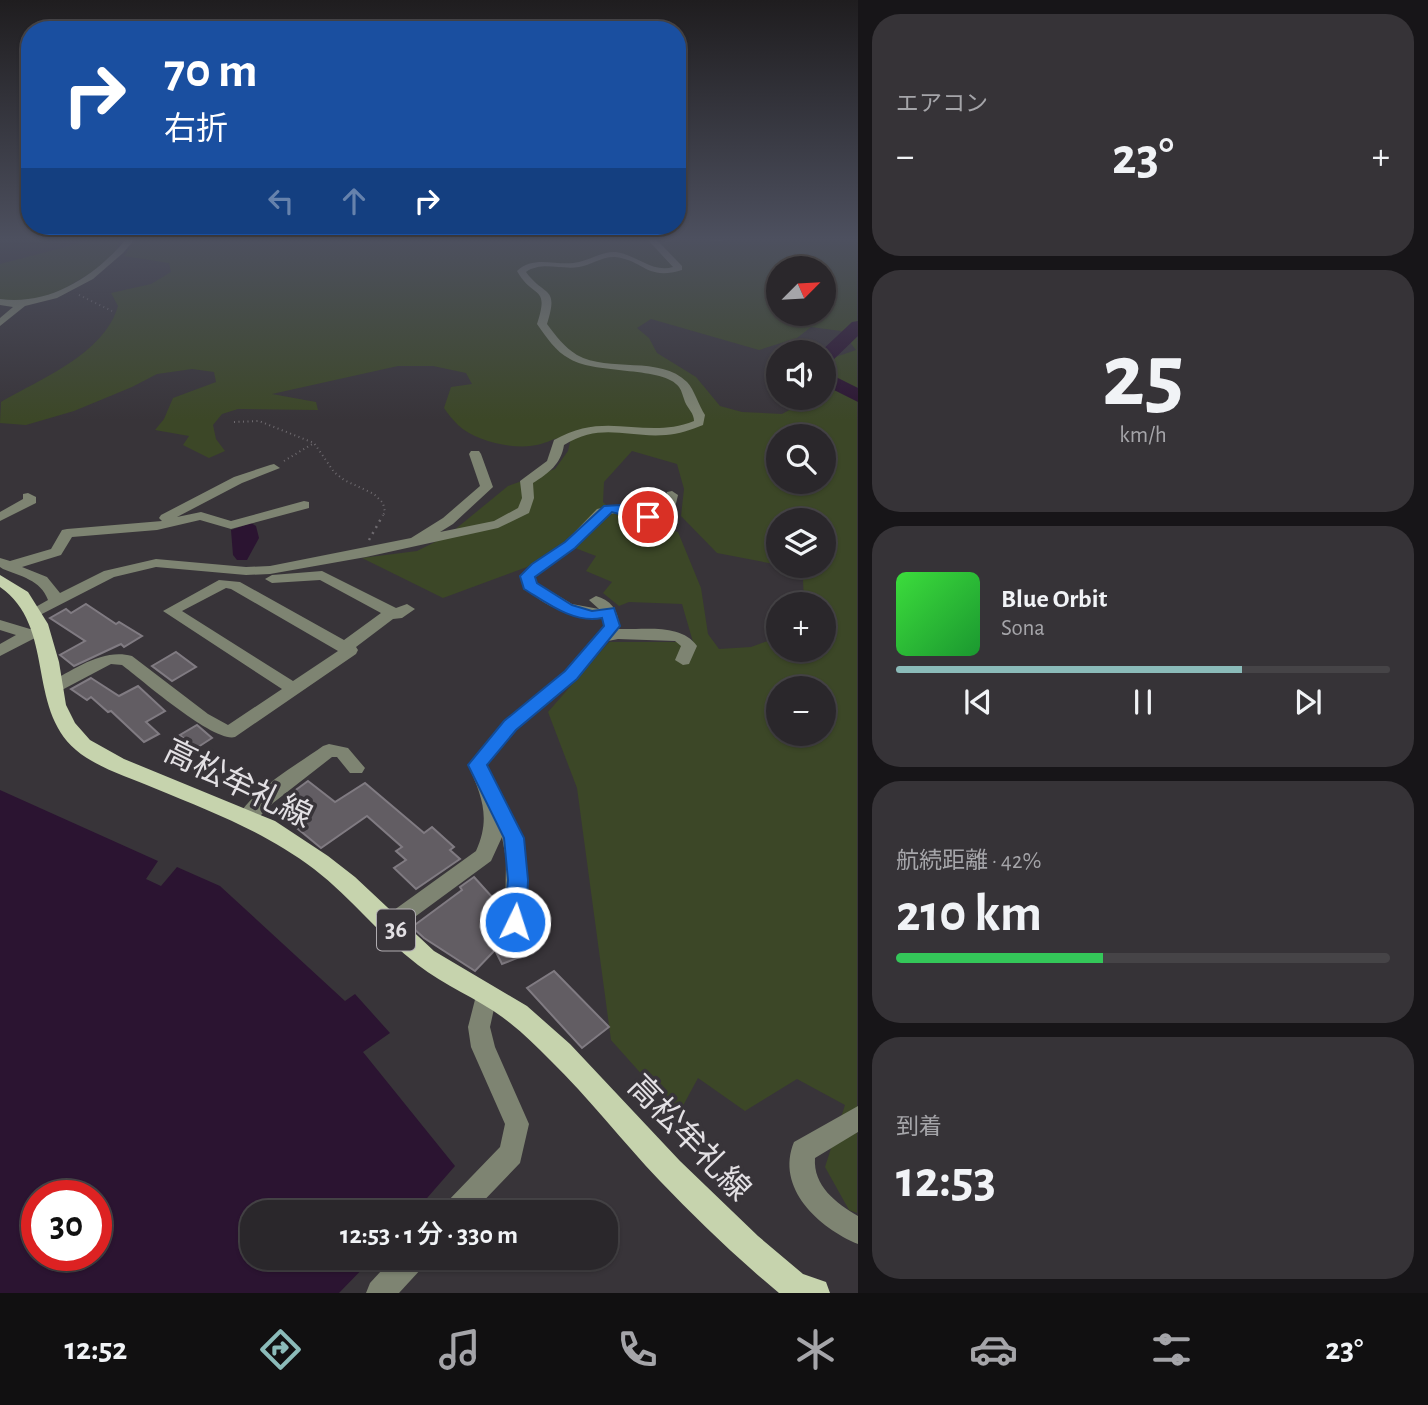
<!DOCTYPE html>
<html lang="ja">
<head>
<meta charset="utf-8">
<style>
	:root { --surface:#2a272b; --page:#363337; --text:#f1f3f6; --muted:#a5a5a9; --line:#464447; --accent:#8bbbb9 }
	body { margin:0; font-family:"Alegreya Sans","Noto Sans JP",sans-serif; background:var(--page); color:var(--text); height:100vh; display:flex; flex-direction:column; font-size:26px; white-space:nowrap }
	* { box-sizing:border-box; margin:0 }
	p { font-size:23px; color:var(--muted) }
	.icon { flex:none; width:38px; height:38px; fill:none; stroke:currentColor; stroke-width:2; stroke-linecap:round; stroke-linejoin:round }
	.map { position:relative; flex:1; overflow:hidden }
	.side { display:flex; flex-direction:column; gap:14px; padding:14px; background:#171518; width:570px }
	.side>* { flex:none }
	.top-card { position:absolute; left:21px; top:21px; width:665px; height:214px; border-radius:28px; box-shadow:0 2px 5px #0004,0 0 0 2px var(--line); background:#1a4fa0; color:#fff; overflow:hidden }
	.needle { width:46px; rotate:66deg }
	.fabs { position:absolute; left:766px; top:256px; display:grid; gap:14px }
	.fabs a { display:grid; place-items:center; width:70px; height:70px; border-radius:50%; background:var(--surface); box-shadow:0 2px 5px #0004,0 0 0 2px var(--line); font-size:35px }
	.speed { position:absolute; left:21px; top:1180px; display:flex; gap:14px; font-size:35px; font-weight:700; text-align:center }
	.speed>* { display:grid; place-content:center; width:91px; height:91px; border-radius:50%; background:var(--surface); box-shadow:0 2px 5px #0004,0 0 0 2px var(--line); line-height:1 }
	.speed .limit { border:10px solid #d22; background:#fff; color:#111 }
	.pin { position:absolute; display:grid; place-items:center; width:60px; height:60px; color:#fff; margin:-30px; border:4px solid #fff; border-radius:50%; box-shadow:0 2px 7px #0007 }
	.me { position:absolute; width:77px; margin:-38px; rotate:4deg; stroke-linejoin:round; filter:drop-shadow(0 0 5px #0008) }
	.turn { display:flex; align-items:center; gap:24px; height:147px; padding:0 28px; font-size:32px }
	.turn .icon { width:91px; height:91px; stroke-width:2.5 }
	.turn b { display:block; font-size:49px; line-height:60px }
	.lanes { display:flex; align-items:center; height:66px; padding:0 28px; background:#0003; justify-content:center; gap:35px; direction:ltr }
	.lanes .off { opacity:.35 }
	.big { font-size:52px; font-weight:600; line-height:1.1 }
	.side .card { flex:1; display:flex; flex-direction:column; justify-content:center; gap:10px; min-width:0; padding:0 24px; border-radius:28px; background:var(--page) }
	.side .dial { align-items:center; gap:0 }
	.dial b { font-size:91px; line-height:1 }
	.song { display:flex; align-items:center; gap:21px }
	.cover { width:84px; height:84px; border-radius:10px; background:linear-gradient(135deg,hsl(120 70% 55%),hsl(130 70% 35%)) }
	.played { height:7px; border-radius:4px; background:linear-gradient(90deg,var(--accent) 70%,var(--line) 70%) }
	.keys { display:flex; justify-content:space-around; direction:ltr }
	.heat { display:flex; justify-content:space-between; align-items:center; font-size:38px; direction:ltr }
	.charge { height:10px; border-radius:5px; background:linear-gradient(90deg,#34c759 42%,var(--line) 0) }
	.trip { position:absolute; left:240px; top:1200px; width:378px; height:70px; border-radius:28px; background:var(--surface); box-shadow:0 2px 5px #0004,0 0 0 2px var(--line); font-weight:600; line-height:70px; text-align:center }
	.tabs { display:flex; height:112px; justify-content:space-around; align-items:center; background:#111011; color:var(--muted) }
	.tabs .icon { width:49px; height:49px }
	.tabs .selected { color:var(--accent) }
	.tabs b { font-size:32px; color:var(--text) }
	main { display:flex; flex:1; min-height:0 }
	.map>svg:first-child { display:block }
	.green { fill:#3c4727; fill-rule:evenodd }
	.water { fill:#2b1431; fill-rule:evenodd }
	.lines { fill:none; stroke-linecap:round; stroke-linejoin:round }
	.river { fill:#2b1431; fill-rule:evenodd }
	.building { fill:#625d63; stroke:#807b82; stroke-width:2 }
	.path-far1 { stroke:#6e6a6f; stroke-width:2; stroke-dasharray:1 3.5; stroke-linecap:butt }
	.path { stroke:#6e6a6f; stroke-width:2.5; stroke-dasharray:2 5; stroke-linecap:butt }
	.minor { fill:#7e8472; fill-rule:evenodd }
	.major { fill:#c6d3ad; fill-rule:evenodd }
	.route { fill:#1a73e8; stroke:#114b97; stroke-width:2 }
	.labels { text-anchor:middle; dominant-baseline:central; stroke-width:7; stroke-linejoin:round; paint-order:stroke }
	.shield { fill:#383439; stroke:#b0acb1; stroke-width:2 }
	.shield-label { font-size:24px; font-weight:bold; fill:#e3e0e4 }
	.near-street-label { font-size:32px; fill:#e3e0e4; stroke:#383439 }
</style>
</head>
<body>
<main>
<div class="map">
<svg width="858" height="1293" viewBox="0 0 858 1293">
	<rect width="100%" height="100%" fill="#383439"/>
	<g class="green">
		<polygon points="96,239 119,239 117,251 109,262 64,289 43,298 22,303 0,301 0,264"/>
		<path d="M136,239H857V1213L849,1210L825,1167L845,1105L797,1079L745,1111L698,1078L678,1115L611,1040L577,788L548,712L609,642H693L682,604L629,602L619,606L603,593L612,582L586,571L596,556L567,545L527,567L443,598L362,558L417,551L447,536L508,486L555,469L568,451L571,438C557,436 554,440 541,444C517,451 476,442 458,425C453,420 448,414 444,408L451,387L472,384L466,373L433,366H398L272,394L316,402L318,410L238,409L222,414L213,425L216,439L225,451L209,458L183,445L189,436L155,430L164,419L173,398L216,382L214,372L192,369L157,374L132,387L74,411L26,425L0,423L1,402C42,378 104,354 118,306L111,293L151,284L171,272L169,263L124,256ZM779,268H824V313H779ZM651,319L759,350L797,338L811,327L841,331L856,350L824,361V397H813L782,414L742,412L720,406L696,377L657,353L649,338L637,328ZM779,436H824V481H779ZM632,451L677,464L684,489L681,516L717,553L779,565V520H824V565H779L803,579L804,604H824V649H779V637L751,647L719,649L708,634L701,588L678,532L616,514L603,502L604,482ZM779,688H824V733H779Z"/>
	</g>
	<g class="water">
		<polygon points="251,523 256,526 259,538 247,560 237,560 233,555 231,530"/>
		<path d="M0,790L158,861L146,879L161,886L177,867L220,886L345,1001L355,994L390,1033L363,1052L455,1166L414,1213H252V1258H373L339,1293H0ZM37,1195H96V1255H37Z"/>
	</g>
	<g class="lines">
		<g class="river">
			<polygon points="858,321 858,336 831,362 824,363 824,352 820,352 852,322"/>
			<polygon points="824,371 858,388 858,402 824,385"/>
		</g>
	</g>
	<g class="building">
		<polygon points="86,604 116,624 119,622 142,636 124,647 121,644 74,666 60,655 85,641 50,618 66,609 71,613"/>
		<polygon points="176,652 196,667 172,681 152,666"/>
		<polygon points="91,678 119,696 138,686 165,711 146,722 159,734 144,742 111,711 108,712 91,697 87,700 71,689"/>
		<polygon points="197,725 212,738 195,749 180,735"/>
		<polygon points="308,781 335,802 365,783 424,833 432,827 454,847 450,850 460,859 416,889 394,868 406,860 396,851 402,847 367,816 321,848 298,829 303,825 287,813 300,803 289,795"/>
		<polygon points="474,877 503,909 502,922 506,929 514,933 527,954 502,964 495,950 475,971 424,938 412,927 462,890 460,887"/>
		<polygon points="554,971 609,1027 582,1048 527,988"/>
	</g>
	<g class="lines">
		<g class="path-far1">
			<polyline points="79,295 112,311"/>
			<polyline points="234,422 259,421 314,443 334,472 344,480 374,494 383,503 385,512 382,517"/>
			<polyline points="284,461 314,443"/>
		</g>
		<polyline class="path" points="369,540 383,515"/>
		<g class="minor">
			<path d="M126,239H135L123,253L93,279L57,298L25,306L0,326V318L13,307L0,305V299C49,306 96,276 126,239Z"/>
			<path d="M647,239H656L682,266V270C646,281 644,260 615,257C603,256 591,265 579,267C561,270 542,261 526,272C545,298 559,285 547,324C556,336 564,347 577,355C609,373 660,355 687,382C694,389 699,406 705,415L703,425C691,430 679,434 666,435C626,438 602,422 564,445C561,464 549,473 533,483L534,498L529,513L498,528L366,557L270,574L246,575L156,567L114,577L38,616L33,618L25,613L48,600C41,580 20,576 3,569L0,567V558L10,561L51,549L62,530L67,529L162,521L159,518L161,515L234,477L270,465L274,464L280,468L242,483L177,517L201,512L231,521L304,501L309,502V508L231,529L200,520L157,530L72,537L61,555L22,567L47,577L60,593L104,571L156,559L246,567L270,566L411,538L443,518L480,486L469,454L471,451H479L481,454L493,487L453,524L440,532L494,521L518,508L522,498L520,481L547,461L554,440C608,409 643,441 694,421C694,413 688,409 685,402C683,397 682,391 679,387C664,366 598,375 570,359C555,351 547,338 537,324C550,284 533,300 517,271C534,254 558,267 579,262C592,259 603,251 616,252C637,255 652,273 673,267Z"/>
			<polygon points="694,239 725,239 721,241"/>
			<path d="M672,491L678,495L673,516C645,530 631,506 607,515L575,548L535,577L537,583L572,604L599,609L589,600L596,596C612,600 621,614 618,629C644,630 681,623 697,646L689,664L683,665L675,660L681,646L675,641L618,639L608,641L577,679L516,730L486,766L513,816L523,845L525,922L522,928L515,931L508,928L505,922L506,859L502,837L491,861L397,930L390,933L383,930L380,924L383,918L476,851C491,818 482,796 468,765L504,722L565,671L604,626L603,617C578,621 526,602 521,576L532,564L565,542L597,509L615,505L656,514L662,511L667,492Z"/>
			<polygon points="28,493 36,497 36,503 0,521 0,512 23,499 23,494"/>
			<path d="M322,571L396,608L407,604L415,609L402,618L393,619L356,647L358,650L356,654L235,737C214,743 142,680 122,665L111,664L60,691L54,692L46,687L48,683C74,670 102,648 132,656L208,714L228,725L282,689L163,611L219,580L240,582L344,640L381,613L320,580L272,583L265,579L272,575ZM226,588L231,589L338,651L293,681L182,611Z"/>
			<polygon points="0,620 30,629 46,630 49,633 46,636 33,639 0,656 0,644 16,635 0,630"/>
			<path d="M329,744L348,748L365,768L362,773H350L337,757H332L273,803L254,822L247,824L240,822L238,817C252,790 298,764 323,746Z"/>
			<polygon points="486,985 494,988 497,995 490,1027 495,1047 529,1124 520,1163 472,1213 441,1213 445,1204 500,1147 505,1124 471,1047 468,1027 478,988"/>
			<path d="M858,1106V1132L815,1158C813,1186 836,1203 858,1216V1244C819,1228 775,1188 794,1142Z"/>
			<polygon points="393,1258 425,1258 422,1268 399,1293 366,1293 370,1283"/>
		</g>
		<path class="major" d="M0,575L28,592L48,624L59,662L66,705L75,723L90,740L124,759L275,821L328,856L355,877L434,951L527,1006L570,1044L680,1161L758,1236L803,1274L826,1282L830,1293H779C737,1258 697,1220 660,1181C622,1141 589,1098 550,1060C537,1047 524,1034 510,1023C482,1000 446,987 418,965C380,936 352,898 314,869C263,831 212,812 154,788C129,777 97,768 76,750C26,707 56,626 0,587Z"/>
	</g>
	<linearGradient id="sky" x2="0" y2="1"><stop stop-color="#1f1d1f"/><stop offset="0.57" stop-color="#4d505f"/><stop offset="1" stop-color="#4d505f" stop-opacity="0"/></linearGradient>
	<rect width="858" height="420" fill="url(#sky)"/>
	<path class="route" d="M621,505L655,517L648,522L612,512L575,548L535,577L537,583L572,605L592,611L614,608L620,626L577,679L516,730L487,765L524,838L528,880L526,922L522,928L515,931L508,928L504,922L508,880L504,838L468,765L504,721L565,671L604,626L602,618C574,624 547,603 524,589L520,576L532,564L565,542L604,506Z"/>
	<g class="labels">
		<rect class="shield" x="377" y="909.5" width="38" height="41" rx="5"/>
		<g class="shield-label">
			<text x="396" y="930">36</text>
		</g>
		<g class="near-street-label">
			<text transform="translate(238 784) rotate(26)">高松牟礼線</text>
			<text transform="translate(689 1138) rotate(46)">高松牟礼線</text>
		</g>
	</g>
</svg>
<div class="fabs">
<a><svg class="needle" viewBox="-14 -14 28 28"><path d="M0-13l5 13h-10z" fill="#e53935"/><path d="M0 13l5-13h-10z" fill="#a5a5a9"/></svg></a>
<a><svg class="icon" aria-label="sound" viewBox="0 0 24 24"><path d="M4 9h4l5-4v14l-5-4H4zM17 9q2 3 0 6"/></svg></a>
<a><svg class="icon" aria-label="search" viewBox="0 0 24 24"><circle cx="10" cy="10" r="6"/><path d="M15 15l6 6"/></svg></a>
<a><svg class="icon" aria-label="layers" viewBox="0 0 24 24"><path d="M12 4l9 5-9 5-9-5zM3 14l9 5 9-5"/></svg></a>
<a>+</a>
<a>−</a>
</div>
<div class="speed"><div class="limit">30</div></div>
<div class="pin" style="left:648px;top:517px;background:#d93025"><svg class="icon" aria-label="arrive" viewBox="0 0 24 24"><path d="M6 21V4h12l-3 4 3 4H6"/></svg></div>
<svg class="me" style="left:515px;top:922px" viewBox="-20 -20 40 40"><circle r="17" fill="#1a73e8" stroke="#fff" stroke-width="3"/><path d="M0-11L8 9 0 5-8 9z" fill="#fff"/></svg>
<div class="trip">12:53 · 1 分 · 330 m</div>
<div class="top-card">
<div class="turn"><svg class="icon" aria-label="right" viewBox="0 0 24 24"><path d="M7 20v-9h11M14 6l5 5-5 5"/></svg><div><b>70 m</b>右折</div></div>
<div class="lanes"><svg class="icon off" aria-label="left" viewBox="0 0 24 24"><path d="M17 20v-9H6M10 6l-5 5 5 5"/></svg><svg class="icon off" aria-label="ahead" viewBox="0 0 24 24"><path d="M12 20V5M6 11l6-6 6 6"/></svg><svg class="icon" aria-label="right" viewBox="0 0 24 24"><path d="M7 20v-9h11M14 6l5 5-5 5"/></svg></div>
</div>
</div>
<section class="side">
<div class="card"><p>エアコン</p>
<div class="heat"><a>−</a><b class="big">23°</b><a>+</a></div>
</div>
<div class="card dial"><b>25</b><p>km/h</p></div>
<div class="card">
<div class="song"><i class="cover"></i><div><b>Blue Orbit</b><p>Sona</p></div></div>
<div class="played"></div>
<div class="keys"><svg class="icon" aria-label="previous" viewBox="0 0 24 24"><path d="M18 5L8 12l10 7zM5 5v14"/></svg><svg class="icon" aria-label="pause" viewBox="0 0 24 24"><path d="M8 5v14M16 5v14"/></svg><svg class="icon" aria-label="next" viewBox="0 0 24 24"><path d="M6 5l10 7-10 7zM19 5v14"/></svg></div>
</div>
<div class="card"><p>航続距離 · 42%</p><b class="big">210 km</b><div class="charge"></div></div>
<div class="card"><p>到着</p><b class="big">12:53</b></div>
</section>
</main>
<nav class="tabs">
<b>12:52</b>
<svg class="icon selected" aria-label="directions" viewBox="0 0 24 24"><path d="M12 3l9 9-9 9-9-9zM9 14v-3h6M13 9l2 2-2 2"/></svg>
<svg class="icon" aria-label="music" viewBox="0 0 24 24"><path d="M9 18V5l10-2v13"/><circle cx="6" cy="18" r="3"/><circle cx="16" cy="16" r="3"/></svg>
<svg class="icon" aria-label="phone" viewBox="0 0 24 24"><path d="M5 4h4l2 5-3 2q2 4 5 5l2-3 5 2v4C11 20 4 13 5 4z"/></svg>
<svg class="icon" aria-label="climate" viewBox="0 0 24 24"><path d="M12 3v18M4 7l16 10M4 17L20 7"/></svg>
<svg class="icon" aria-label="car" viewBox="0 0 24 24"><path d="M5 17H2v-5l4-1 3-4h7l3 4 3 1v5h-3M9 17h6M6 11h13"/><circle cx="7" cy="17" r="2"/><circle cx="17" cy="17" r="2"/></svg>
<svg class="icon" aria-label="filters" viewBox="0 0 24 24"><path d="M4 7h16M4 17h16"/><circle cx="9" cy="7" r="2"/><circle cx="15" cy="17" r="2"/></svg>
<b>23°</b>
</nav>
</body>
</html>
